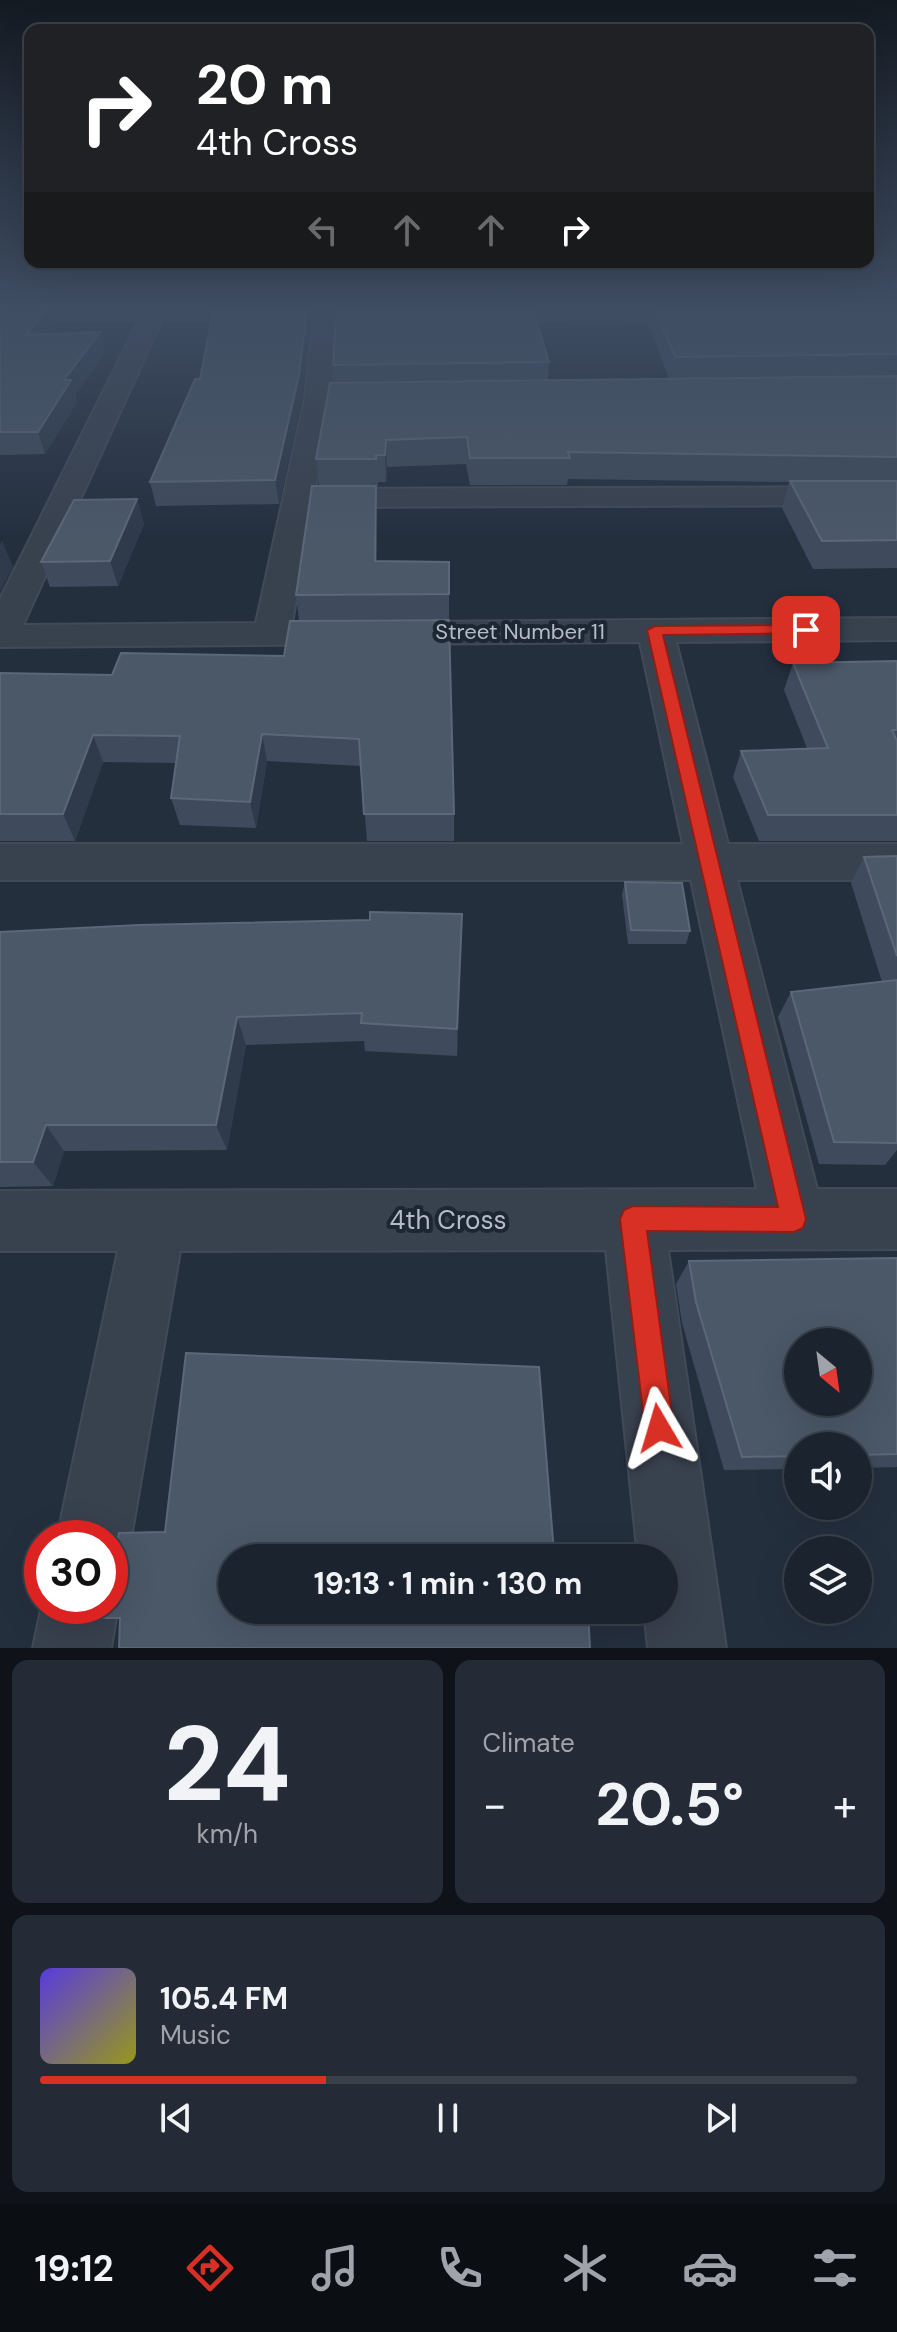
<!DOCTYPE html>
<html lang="en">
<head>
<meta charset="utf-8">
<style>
	:root { --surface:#1b232e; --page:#242b36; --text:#f1f3f6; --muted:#a0a4aa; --line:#39404a; --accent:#d93025 }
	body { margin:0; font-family:"DM Sans",sans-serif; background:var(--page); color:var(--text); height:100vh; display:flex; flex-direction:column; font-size:30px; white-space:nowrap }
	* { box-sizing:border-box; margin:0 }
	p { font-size:26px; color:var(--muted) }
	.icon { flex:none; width:44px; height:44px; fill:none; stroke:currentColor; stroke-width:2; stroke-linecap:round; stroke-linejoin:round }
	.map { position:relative; height:1648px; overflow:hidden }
	.side { display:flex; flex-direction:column; gap:12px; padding:12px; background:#0f1319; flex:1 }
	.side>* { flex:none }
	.guide { position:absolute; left:24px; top:24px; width:850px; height:244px; border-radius:16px; box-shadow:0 8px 32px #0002,0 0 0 2px var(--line); background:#202124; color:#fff; overflow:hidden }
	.needle { width:52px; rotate:151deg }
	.fabs { position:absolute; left:784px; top:1328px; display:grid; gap:16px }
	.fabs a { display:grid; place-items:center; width:88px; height:88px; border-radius:50%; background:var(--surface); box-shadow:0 8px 32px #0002,0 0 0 2px var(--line); font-size:40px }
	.speed { position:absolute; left:24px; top:1520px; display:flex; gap:16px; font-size:40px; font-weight:700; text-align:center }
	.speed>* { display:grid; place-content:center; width:104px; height:104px; border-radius:50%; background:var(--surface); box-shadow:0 8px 32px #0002,0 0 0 2px var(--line); line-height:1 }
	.speed .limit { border:12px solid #d22; background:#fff; color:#111 }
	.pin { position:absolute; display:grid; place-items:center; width:68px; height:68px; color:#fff; margin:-34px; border-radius:16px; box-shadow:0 4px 12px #0006 }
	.me { position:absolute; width:88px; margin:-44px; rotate:353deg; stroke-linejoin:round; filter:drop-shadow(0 0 6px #0008) }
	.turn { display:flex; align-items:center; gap:28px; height:168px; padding:0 40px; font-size:36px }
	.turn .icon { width:104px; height:104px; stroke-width:2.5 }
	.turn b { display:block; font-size:56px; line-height:68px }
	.lanes { display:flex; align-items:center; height:76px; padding:0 40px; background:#0003; justify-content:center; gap:40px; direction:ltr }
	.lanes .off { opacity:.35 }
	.big { font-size:60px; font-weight:700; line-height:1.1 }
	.side .tile { flex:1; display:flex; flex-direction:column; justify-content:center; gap:12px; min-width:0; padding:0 28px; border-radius:16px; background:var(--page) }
	.side .dial { align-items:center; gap:0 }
	.dial b { font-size:104px; line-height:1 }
	.song { display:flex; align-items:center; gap:24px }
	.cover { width:96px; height:96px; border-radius:12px; background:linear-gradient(135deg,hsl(250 70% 55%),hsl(60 70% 35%)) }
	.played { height:8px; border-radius:4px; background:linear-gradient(90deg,var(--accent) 35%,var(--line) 35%) }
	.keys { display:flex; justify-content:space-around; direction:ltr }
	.heat { display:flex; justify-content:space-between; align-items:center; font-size:44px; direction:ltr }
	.side .tiles { flex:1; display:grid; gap:12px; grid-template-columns:1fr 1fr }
	.tile:last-child { grid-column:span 2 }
	.trip { position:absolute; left:218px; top:1544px; width:460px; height:80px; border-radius:40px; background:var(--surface); box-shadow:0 8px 32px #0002,0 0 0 2px var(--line); font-weight:700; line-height:80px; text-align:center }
	.menu { display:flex; height:128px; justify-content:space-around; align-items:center; background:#0b0e12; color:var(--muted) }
	.menu .icon { width:56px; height:56px }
	.menu .active { color:var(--accent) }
	.menu b { font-size:36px; color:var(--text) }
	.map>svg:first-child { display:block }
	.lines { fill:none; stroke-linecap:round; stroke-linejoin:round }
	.minor-casing { stroke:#414a57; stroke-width:4 }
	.minor { fill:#38414e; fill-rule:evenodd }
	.wall { fill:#3f4b5c }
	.shaded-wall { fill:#2f3b4b }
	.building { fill:#4b5868; stroke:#5c6777; stroke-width:2; fill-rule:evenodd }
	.route { fill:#d93025; stroke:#8d1f18; stroke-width:2 }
	.labels { text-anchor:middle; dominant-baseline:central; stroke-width:8; stroke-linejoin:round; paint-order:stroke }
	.street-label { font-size:22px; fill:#b4bcc9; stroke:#1d2633 }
	.near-street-label { font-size:26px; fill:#b4bcc9; stroke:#1d2633 }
</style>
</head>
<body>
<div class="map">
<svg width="897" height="1648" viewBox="0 0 897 1648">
	<rect width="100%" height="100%" fill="#242f3e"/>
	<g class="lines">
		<g class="minor-casing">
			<g id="minor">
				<path d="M0,307L403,308L406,313L403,318L395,320H336L332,390L387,389L400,397L387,405L330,406L315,489L897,487V505L312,507L292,623L897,618V640L676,642L728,844H897V880H737L817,1189H897V1249L668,1250L726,1648H648L644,1610H664V1558H638L606,1250L180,1251L131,1538L120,1564L110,1568V1538H57L118,1251H0V1191L757,1189L691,880H0V844H683L640,642L0,647V599L139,320H0ZM162,320H313L305,398L256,623L23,625Z"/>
				<polygon points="475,307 711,308 722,315 711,322 467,319 464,314 467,309"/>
				<polygon points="826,307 897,307 897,319 819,318 816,313"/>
				<polygon points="110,1586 118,1606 111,1648 33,1648 42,1605 110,1606"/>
			</g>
		</g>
		<use href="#minor" class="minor"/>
	</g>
	<g class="wall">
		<polygon points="0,307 56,323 48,334 105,353 75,395 77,402 45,454 0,455"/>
		<polygon points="214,307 308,307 310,324 302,398 279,504 156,506 150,482 200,379"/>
		<polygon points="651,307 831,307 834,312 897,313 897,568 813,569 782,508 789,482 568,479 567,485 470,485 466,464 387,467 386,482 378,482 378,486 376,486 377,510 377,561 449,562 449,619 299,620 296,595 319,486 316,459 335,383 333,365 549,362 548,380 669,379 648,323"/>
		<polygon points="137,499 144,524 118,586 50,587 41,562"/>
		<polygon points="284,656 454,814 454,841 367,841 361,766 267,761 256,828 180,825 171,798 176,763 103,762 75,841 0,841 0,673 112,675"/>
		<polygon points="897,661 897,841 759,841 733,777 741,751 807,748 784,690 793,663"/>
		<polygon points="897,856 897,1150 885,1165 819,1164 778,1017 791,992 882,982 851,883 864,857"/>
		<polygon points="625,882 690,931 686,944 628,944 622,895"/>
		<polygon points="462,914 457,1056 365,1051 364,1041 246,1045 227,1150 64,1151 53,1186 0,1187 0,932 370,920"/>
		<polygon points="897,1258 897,1467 858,1468 858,1446 798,1446 798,1469 724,1470 682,1323 676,1284 689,1261"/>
	</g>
	<g class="shaded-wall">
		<polygon points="48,307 51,307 56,323 34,355 27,335"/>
		<polygon points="307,307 310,324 302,398 279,504 275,480"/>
		<polygon points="100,332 105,353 75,395 77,402 45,454 38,432 64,380"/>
		<polygon points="386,440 387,467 386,482 385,455"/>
		<polygon points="376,486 377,510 376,585 375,561"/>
		<polygon points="137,499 144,524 118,586 110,561"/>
		<polygon points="2,541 13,567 0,592 0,545"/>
		<polygon points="262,734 267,761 256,828 250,802"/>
		<polygon points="93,735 103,762 75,841 63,814"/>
		<polygon points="462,914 462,944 457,1056 457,1029"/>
		<polygon points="237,1017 246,1045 227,1150 216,1125"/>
		<polygon points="46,1125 64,1151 53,1186 33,1162"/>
	</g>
	<g class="building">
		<polygon points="0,307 48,307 27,335 100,332 64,380 71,380 38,432 0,432"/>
		<polygon points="214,307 307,307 299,375 275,480 150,482 195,379 200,379"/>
		<polygon points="337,307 532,307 549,362 333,365"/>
		<polygon points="654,307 831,307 834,312 897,313 897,354 675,357"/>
		<polygon points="897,376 897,457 568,452 570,458 470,458 467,437 386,440 385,455 376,455 376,459 316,459 330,383"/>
		<polygon points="790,481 897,481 897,540 822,541"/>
		<polygon points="312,486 376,486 375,561 449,562 449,594 296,595"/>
		<polygon points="137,499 110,561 41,562 74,500"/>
		<polygon points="449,620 454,814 364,814 359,739 262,734 250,802 171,798 180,736 93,735 63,814 0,814 0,673 112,675 121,653 284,656 290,621"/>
		<polygon points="897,661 897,730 892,730 897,741 897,815 768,815 741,751 828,748 793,663"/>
		<polygon points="897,856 897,956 864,857"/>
		<polygon points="625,882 682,883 690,931 631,930"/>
		<polygon points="370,912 462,914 457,1029 361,1023 362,1013 237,1017 216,1125 46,1125 33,1162 0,1162 0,932 139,925 370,920"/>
		<polygon points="897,980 897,1143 834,1142 791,992"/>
		<path d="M897,1258V1454L858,1455V1446H798V1456L742,1457L696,1302L689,1261ZM798,1342H858V1402H798Z"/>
		<polygon points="186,1353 539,1367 554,1553 586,1555 586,1558 232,1558 232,1610 588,1610 590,1648 119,1648 120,1618 99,1618 102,1606 110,1606 110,1571 119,1533 165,1532"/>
	</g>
	<linearGradient id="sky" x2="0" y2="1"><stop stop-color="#141a22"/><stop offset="0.57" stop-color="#3f4d63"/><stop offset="1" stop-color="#3f4d63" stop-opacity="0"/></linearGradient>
	<rect width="897" height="537" fill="url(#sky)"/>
	<polygon class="route" points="806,625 811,626 811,633 663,635 806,1219 803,1228 794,1232 647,1231 674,1428 670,1439 659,1443 649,1439 645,1428 620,1219 624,1210 633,1206 778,1207 647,630 655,626"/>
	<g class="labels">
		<g class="street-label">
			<text x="520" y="631">Street Number 11</text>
		</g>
		<g class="near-street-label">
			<text x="448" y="1220">4th Cross</text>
		</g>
	</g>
</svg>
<div class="fabs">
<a><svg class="needle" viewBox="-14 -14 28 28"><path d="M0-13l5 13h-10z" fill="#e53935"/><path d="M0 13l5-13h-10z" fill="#a0a4aa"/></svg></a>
<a><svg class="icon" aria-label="sound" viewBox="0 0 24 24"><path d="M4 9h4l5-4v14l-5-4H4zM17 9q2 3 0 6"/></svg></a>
<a><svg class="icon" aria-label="layers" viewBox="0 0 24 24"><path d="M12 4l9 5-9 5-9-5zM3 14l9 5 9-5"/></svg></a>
</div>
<div class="speed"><div class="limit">30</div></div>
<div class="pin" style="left:806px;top:630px;background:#d93025"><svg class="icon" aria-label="arrive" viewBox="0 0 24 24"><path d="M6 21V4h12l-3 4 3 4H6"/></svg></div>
<svg class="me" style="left:659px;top:1428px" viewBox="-20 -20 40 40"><path d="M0-17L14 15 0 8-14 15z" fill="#d93025" stroke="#fff" stroke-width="4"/></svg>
<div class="trip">19:13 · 1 min · 130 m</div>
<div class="guide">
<div class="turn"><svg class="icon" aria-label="right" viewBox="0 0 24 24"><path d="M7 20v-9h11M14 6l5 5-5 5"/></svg><div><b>20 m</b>4th Cross</div></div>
<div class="lanes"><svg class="icon off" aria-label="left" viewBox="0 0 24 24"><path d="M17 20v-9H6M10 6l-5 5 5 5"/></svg><svg class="icon off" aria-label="ahead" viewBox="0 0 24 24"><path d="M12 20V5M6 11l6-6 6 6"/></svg><svg class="icon off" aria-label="ahead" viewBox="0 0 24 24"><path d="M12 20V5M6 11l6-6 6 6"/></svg><svg class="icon" aria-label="right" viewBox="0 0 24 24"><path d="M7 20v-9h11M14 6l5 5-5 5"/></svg></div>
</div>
</div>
<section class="side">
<div class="tiles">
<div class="tile dial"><b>24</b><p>km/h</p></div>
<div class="tile"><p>Climate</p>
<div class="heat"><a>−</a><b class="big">20.5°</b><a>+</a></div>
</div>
<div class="tile">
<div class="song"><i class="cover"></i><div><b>105.4 FM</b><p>Music</p></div></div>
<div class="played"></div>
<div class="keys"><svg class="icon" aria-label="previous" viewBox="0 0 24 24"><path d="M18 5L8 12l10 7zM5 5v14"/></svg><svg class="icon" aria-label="pause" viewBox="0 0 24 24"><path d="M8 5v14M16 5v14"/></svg><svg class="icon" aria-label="next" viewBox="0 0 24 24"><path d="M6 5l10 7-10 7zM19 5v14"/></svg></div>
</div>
</div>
</section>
<nav class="menu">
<b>19:12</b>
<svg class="icon active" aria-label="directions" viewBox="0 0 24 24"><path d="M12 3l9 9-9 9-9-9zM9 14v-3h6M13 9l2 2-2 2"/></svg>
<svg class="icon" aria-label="music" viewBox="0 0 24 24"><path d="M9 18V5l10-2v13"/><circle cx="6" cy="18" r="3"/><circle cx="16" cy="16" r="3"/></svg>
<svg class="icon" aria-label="phone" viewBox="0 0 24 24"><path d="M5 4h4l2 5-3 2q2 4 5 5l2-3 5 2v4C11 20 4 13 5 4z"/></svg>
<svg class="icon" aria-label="climate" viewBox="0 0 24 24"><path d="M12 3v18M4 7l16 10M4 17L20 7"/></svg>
<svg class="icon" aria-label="car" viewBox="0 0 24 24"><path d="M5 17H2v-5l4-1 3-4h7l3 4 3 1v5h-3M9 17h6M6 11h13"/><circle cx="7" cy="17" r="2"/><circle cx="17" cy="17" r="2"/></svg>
<svg class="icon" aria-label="filters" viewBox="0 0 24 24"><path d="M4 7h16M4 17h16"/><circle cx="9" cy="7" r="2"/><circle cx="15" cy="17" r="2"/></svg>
</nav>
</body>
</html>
